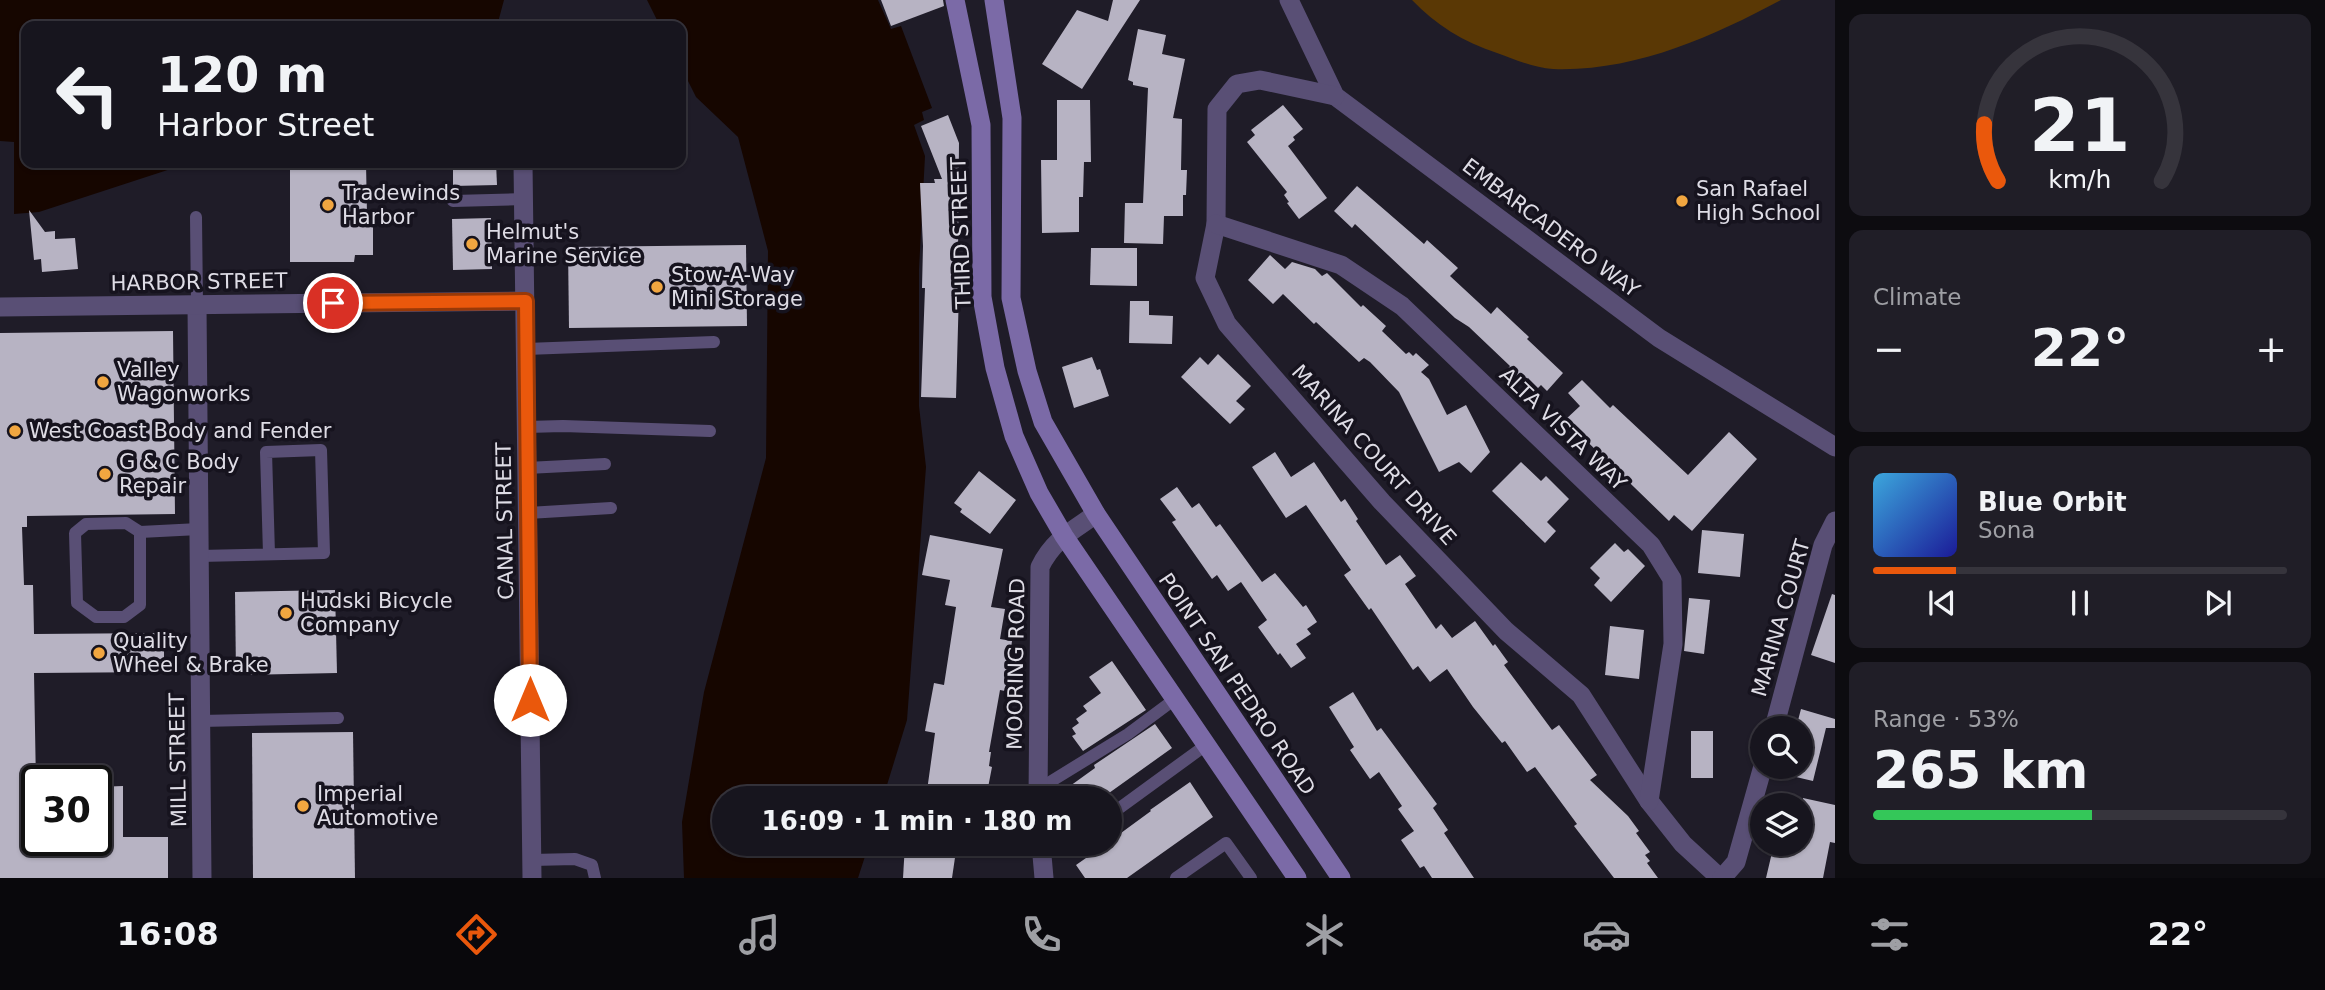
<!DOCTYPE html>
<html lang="en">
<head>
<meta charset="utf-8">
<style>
	:root { --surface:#17151e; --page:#201e27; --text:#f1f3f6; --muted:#9e9fa4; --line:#36343c; --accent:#ea580c }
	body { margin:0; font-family:"DejaVu Sans",sans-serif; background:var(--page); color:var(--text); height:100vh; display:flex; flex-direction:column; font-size:26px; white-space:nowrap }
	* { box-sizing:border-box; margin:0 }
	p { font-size:23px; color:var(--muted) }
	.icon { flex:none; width:38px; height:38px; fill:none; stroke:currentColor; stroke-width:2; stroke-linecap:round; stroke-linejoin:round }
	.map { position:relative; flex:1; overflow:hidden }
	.details { display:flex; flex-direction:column; gap:14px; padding:14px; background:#0d0c10; width:490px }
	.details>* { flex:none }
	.guide { position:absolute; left:21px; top:21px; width:665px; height:147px; border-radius:14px; box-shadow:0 2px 5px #0004,0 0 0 2px var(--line); background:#17151e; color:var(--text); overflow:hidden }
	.controls { position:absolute; left:1750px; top:716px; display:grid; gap:14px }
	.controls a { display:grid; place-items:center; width:63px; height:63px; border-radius:50%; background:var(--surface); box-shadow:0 2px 5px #0004,0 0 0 2px var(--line); font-size:35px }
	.speed { position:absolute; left:21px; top:765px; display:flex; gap:14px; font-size:35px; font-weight:700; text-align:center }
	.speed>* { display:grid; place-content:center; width:91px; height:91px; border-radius:50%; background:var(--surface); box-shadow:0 2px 5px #0004,0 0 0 2px var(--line); line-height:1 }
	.speed .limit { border:4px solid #111; border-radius:10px; background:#fff; color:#111 }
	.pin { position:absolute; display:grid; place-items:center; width:60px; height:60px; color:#fff; margin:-30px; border:4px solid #fff; border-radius:50%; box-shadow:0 2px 7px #0007 }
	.me { position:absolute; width:77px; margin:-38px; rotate:0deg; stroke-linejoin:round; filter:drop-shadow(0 0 5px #0008) }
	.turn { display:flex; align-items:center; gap:24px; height:147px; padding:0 21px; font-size:32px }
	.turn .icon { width:91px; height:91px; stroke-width:2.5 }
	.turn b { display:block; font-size:49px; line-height:60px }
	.big { font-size:52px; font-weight:700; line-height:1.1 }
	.details .tile { flex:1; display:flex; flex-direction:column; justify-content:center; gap:10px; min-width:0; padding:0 24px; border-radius:14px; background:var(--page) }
	.details .dial { align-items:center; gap:0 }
	.dial svg { height:182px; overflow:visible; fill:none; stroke:var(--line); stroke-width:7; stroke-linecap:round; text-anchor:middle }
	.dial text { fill:var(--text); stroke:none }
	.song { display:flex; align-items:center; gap:21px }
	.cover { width:84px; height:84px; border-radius:10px; background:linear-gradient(135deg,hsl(200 70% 55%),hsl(240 70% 35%)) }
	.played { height:7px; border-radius:4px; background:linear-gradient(90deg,var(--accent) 20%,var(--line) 20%) }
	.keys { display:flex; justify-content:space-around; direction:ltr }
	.heat { display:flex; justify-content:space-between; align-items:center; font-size:38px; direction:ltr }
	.charge { height:10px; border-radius:5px; background:linear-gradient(90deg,#34c759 53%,var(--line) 0) }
	.trip { position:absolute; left:712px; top:786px; width:410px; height:70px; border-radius:35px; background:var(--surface); box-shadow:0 2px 5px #0004,0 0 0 2px var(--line); font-weight:700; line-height:70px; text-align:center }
	.dock { display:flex; height:112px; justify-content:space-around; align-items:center; background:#09080c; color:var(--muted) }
	.dock .icon { width:49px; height:49px }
	.dock .current { color:var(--accent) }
	.dock b { font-size:32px; color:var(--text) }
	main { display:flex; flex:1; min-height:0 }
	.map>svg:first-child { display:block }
	.green { fill:#5a3805 }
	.water { fill:#160600 }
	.building { fill:#b7b3c3 }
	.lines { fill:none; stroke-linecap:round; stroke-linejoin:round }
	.service { stroke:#594f75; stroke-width:12 }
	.minor { stroke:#594f75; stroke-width:19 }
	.secondary { stroke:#7b6aa7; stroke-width:19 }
	.route-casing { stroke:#983908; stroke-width:18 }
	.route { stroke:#ea580c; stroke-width:12 }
	.poi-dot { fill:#f1a640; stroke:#16131e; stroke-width:2.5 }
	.labels { text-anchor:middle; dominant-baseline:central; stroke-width:7; stroke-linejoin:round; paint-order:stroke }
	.poi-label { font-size:21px; fill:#dedce5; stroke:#16131e; text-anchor:start }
	.street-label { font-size:21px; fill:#dedce5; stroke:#16131e }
</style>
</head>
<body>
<main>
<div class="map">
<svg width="1835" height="878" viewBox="0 0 1835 878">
	<rect width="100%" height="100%" fill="#1f1c28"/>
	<path class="green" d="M1412,0H1781C1712,37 1634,72 1553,69C1534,68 1514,59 1497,53C1463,42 1436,25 1412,0Z"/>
	<g class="water">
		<polygon points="0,0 504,0 497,26 26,26 26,163 189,163 39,212 14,214 14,142 0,141"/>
		<polygon points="647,0 878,0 891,29 901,26 932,108 922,112 924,120 914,125 925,156 919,269 919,406 926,467 907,720 883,798 724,798 724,844 869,844 858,878 684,878 682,822 704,692 766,458 768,251 738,137 696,97 681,67 681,26 660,26"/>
	</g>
	<g class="building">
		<polygon points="881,0 943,0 944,6 891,26"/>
		<polygon points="1113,0 1140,0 1082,89 1042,64 1077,10 1108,21"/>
		<polygon points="1138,29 1166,35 1162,54 1185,59 1173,118 1182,119 1181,170 1187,170 1186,195 1183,195 1183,216 1164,216 1163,244 1124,243 1125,203 1143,203 1148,88 1133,85 1133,82 1128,80"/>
		<polygon points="1057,100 1090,100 1091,162 1084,162 1083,197 1079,197 1079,232 1042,233 1041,160 1057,160"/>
		<polygon points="1283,105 1303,129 1293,137 1295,140 1288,146 1327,198 1299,219 1287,203 1289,202 1284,195 1287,192 1247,142 1255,135 1251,130"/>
		<polygon points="948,115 959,143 958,255 960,255 956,398 921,397 925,288 922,288 923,246 920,183 935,183 934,179 942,179 921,126"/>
		<polygon points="290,163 366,163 367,215 373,214 373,255 355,255 354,262 290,262"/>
		<polygon points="453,163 496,163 497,185 453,186"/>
		<polygon points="1357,186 1424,244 1427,240 1458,268 1450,276 1491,314 1497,307 1529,337 1527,339 1563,373 1547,391 1541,385 1538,388 1528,378 1523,383 1521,380 1519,382 1507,370 1510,366 1469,327 1455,318 1355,224 1352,228 1334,211"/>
		<polygon points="29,210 45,232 55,231 55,239 75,238 78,269 42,272 41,259 34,260"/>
		<polygon points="491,218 492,269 453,270 452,219"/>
		<polygon points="746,245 747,326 569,328 568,247"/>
		<polygon points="1091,248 1137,248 1137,286 1090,285"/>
		<polygon points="1270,255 1285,269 1292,262 1315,269 1322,276 1327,273 1361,307 1363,305 1386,326 1382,331 1406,354 1409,352 1413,356 1416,353 1429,365 1421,372 1429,379 1447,415 1466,405 1490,452 1471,473 1459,462 1439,472 1399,392 1370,362 1364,358 1359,362 1316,322 1314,324 1283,294 1273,304 1248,280"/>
		<polygon points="1130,301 1149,301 1149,315 1173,316 1172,344 1129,343"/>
		<polygon points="173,331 175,514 27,516 27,527 22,527 24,585 33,585 34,634 164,633 164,672 34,673 37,840 96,840 96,787 123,786 123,837 168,837 168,878 0,878 0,333"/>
		<polygon points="1218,354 1251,386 1236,401 1245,409 1230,424 1181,377 1200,357 1208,365"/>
		<polygon points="1092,357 1097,370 1100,369 1109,396 1074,408 1062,367"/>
		<polygon points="1582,380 1610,408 1613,405 1688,475 1729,432 1757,459 1692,531 1674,515 1669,521 1565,420 1580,406 1568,393"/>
		<polygon points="1275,452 1291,477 1314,462 1341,502 1345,499 1358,519 1356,521 1386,565 1400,555 1416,576 1405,584 1436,629 1441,624 1452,638 1475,621 1493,646 1495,644 1508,662 1504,665 1552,730 1559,725 1597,775 1590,780 1628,816 1639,831 1636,833 1650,852 1645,855 1650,861 1647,863 1658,878 1614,878 1574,826 1577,824 1535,767 1527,772 1505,741 1502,743 1473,707 1447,669 1430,682 1418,666 1413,670 1371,608 1369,610 1344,575 1351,570 1306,505 1286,518 1252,467"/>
		<polygon points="1521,462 1541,481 1546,476 1569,499 1547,522 1556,531 1545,543 1492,491"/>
		<polygon points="979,471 1016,500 990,534 960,512 962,509 954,503"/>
		<polygon points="1177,487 1192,508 1199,503 1216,527 1220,524 1262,582 1275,573 1303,607 1306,605 1317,622 1307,629 1311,634 1296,644 1306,658 1291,668 1280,653 1278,655 1258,627 1267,620 1241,582 1228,591 1217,575 1212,579 1172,522 1176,520 1160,499"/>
		<polygon points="1702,530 1744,534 1740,577 1698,573"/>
		<polygon points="930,535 1003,549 991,607 1005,609 1000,639 1012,641 1005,691 1000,690 989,752 991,752 989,766 992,767 986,798 926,798 935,733 925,731 934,683 944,685 956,607 945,605 950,580 922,575"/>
		<polygon points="1615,543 1624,552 1628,549 1645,566 1611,602 1594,585 1600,578 1590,568"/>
		<polygon points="335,590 337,673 236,675 235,592"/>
		<polygon points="1832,594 1835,595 1835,663 1811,655"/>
		<polygon points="1689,598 1710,600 1704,654 1684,651"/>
		<polygon points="1610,626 1644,630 1639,679 1605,675"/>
		<polygon points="1112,661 1146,710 1083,751 1072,736 1076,734 1072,728 1079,723 1076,719 1087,711 1083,706 1101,693 1089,677"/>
		<polygon points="1353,692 1377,731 1381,728 1437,804 1433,808 1448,830 1444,833 1474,878 1432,878 1424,866 1420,868 1401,840 1414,831 1398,809 1402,806 1379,772 1370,779 1350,750 1354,747 1329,707"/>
		<polygon points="1801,709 1835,719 1835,728 1826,728 1813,781 1796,777 1798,766 1801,766 1801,728 1796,728"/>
		<polygon points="1155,724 1172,748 1102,798 1079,798 1070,786 1095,768 1094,765"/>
		<rect x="1691" y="731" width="22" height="47"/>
		<polygon points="353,732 355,878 253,878 252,733"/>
		<polygon points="1190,782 1213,817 1127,878 1085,878 1076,865 1106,844 1110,844 1110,841 1151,811 1150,810"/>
		<polygon points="1803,798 1835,805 1835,843 1830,842 1823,878 1766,878 1774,844 1801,844"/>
		<polygon points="905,844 957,844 952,878 903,878"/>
	</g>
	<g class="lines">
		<g class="service">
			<polyline points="453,201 524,199"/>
			<polyline points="196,217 197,305"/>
			<polyline points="526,349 714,342"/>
			<polyline points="527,427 563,426 710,431"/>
			<polyline points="527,468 605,464"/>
			<polyline points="528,513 611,508"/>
			<polyline points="140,532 140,605 124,617 96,617 77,603 75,533 86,524 126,523 140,532 199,529"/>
			<polyline points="199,556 324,553 321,450 266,452 269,554"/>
			<polyline points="201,721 338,718"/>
			<polyline points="1037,790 1128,734 1175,699"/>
			<polyline points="1110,815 1206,745"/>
			<polyline points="532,860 575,859 592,865 595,878"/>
			<polyline points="1176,878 1226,843 1251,878"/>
		</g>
		<g class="minor">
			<polyline points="1289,0 1335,96 1659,338 1835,447"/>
			<polyline points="1335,96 1260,80 1237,84 1217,109 1216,224 1205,278 1227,324 1382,502 1506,631 1581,695 1649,801 1683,844 1720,878"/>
			<polyline points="523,163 532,878"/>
			<polyline points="1216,224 1341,265 1402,306 1651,545 1672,579 1673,644 1649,801"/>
			<polyline points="197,305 202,878"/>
			<polyline points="0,307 525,301"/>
			<polyline points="1774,728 1823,545 1835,521"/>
			<path d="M1038,798L1040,567C1053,540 1072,531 1096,514"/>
			<polyline points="1041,844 1044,878"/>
			<polyline points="1722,878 1736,862 1763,766"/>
		</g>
		<g class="secondary">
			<polyline points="955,0 981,125 982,297 995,368 1014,436 1039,493 1064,536 1297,878"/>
			<polyline points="994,0 1012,118 1011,298 1027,371 1043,422 1096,514 1341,878"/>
		</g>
	</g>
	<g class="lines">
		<g class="route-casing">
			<polyline id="route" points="333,303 526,301 530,700"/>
		</g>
		<use href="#route" class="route"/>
	</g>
	<g class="poi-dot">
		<circle cx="1682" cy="201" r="7"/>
		<circle cx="328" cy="205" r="7"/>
		<circle cx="472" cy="244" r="7"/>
		<circle cx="657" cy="287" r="7"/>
		<circle cx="103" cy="382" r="7"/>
		<circle cx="15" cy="431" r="7"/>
		<circle cx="105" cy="474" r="7"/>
		<circle cx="286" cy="613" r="7"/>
		<circle cx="99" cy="653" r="7"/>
		<circle cx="303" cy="806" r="7"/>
	</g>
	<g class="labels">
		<g class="poi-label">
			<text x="1696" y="189">San Rafael<tspan x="1696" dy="24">High School</tspan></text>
			<text x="342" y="193">Tradewinds<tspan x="342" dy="24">Harbor</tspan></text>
			<text x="486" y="232">Helmut's<tspan x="486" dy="24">Marine Service</tspan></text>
			<text x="671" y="275">Stow-A-Way<tspan x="671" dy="24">Mini Storage</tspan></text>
			<text x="117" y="370">Valley<tspan x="117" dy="24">Wagonworks</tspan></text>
			<text x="29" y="431">West Coast Body and Fender</text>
			<text x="119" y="462">G &amp; C Body<tspan x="119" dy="24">Repair</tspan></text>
			<text x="300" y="601">Hudski Bicycle<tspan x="300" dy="24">Company</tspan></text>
			<text x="113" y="641">Quality<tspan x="113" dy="24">Wheel &amp; Brake</tspan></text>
			<text x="317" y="794">Imperial<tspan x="317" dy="24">Automotive</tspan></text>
		</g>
		<g class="street-label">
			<text transform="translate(1551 228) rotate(37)">EMBARCADERO WAY</text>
			<text transform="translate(961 233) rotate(-92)">THIRD STREET</text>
			<text transform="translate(199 282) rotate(-1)">HARBOR STREET</text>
			<text transform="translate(1563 429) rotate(44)">ALTA VISTA WAY</text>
			<text transform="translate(1374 455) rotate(48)">MARINA COURT DRIVE</text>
			<text transform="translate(505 521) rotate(-91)">CANAL STREET</text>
			<text transform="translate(1781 618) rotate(-74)">MARINA COURT</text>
			<text transform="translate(1016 664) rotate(-89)">MOORING ROAD</text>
			<text transform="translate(1237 684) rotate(56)">POINT SAN PEDRO ROAD</text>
			<text transform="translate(178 760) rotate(-91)">MILL STREET</text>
		</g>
	</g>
</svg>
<div class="controls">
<a><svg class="icon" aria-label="search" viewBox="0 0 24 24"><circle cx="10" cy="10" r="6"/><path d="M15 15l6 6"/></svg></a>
<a><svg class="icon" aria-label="layers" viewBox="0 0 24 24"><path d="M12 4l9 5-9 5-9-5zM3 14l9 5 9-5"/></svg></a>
</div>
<div class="speed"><div class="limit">30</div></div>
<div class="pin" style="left:333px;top:303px;background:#d93025"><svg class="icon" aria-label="arrive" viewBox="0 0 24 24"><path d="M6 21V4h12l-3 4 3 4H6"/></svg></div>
<svg class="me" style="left:530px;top:700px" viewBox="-20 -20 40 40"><circle r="19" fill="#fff"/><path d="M0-13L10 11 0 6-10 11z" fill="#ea580c"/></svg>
<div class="trip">16:09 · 1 min · 180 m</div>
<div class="guide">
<div class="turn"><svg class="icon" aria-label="left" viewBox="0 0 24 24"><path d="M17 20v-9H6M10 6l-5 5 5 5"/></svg><div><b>120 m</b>Harbor Street</div></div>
</div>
</div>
<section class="details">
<div class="tile dial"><svg viewBox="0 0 100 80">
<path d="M14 69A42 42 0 1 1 86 69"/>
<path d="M14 69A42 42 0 0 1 8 44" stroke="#ea580c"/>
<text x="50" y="56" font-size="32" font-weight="700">21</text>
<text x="50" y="72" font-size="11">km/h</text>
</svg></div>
<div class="tile"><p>Climate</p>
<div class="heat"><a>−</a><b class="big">22°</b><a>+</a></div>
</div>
<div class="tile">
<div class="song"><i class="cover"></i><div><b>Blue Orbit</b><p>Sona</p></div></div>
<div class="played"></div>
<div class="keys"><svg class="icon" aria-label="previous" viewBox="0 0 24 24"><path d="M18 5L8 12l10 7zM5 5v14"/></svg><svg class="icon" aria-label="pause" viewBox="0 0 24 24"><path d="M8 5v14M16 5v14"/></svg><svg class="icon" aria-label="next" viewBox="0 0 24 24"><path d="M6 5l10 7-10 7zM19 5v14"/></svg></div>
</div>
<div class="tile"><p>Range · 53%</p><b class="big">265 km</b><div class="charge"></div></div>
</section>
</main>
<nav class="dock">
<b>16:08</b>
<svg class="icon current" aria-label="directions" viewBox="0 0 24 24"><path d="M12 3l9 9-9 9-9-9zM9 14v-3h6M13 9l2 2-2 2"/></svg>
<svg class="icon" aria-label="music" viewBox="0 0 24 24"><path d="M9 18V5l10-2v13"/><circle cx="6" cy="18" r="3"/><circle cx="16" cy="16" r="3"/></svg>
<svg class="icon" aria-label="phone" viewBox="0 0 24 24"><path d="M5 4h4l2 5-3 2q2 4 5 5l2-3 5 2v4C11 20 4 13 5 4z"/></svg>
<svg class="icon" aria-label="climate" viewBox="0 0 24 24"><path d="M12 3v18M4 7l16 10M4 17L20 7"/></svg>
<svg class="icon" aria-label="car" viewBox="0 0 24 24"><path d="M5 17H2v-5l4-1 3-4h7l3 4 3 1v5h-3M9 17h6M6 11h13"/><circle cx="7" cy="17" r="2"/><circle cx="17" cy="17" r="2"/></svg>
<svg class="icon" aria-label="filters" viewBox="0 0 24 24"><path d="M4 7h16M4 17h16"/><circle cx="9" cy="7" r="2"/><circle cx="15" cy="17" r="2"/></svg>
<b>22°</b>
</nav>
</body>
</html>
